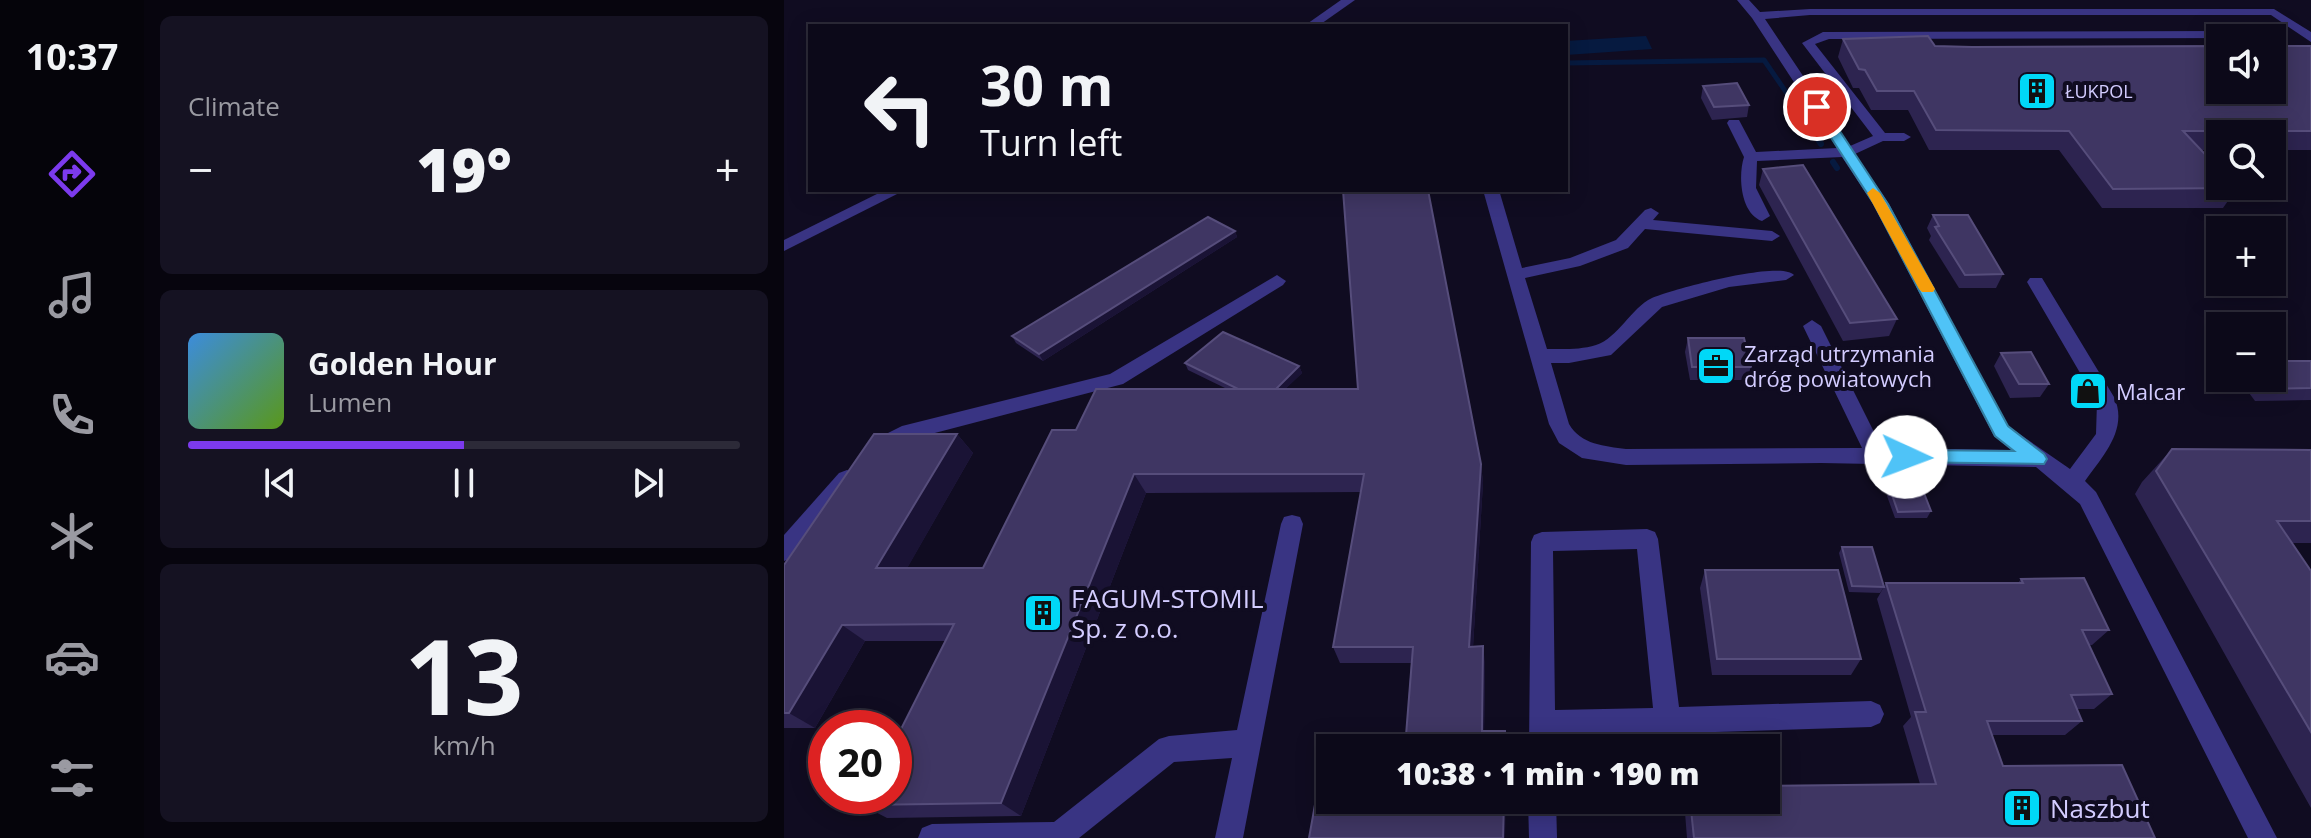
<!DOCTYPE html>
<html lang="en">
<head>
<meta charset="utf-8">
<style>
	:root { --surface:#0c0919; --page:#151222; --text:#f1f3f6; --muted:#9a9aa2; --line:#2c2a38; --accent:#7c3aed }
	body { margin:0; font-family:"Open Sans",sans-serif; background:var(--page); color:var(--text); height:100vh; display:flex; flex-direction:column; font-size:30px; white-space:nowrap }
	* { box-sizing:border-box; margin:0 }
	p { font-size:26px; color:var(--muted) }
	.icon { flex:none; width:44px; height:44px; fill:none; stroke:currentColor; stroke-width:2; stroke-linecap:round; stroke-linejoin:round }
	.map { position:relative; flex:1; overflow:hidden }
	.details { display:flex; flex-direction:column; gap:16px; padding:16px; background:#07050e; width:640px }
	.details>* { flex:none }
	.banner { position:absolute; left:24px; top:24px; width:760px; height:168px; border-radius:0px; box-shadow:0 4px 20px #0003,0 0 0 2px var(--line); background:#0c0919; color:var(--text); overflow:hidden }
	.controls { position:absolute; left:1422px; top:24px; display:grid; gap:16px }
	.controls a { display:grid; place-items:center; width:80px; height:80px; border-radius:0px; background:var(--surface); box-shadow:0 4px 20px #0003,0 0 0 2px var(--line); font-size:40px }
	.speed { position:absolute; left:24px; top:710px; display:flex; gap:16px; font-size:40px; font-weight:700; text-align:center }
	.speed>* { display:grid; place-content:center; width:104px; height:104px; border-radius:50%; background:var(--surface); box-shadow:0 4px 20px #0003,0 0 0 2px var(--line); line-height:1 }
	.speed .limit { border:12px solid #d22; background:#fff; color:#111 }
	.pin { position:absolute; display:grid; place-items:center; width:68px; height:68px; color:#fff; margin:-34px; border:4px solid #fff; border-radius:50%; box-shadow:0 2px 8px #0007 }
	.me { position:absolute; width:88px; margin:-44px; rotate:92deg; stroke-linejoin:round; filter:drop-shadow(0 0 6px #0008) }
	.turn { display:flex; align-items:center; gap:28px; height:168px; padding:0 40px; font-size:36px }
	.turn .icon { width:104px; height:104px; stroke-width:2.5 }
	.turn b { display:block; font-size:56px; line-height:68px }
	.big { font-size:60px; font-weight:800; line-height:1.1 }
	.details .widget { flex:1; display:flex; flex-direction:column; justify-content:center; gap:12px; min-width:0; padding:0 28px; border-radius:12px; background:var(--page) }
	.details .dial { align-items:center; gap:0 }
	.dial b { font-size:104px; line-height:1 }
	.song { display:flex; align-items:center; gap:24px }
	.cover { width:96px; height:96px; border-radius:12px; background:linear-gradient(135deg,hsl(210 70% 55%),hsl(90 70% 35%)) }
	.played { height:8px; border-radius:4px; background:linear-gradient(90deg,var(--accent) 50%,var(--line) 50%) }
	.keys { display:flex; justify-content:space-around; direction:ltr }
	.heat { display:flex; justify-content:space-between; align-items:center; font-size:44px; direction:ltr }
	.trip { position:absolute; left:532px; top:734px; width:464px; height:80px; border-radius:0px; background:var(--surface); box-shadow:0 4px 20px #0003,0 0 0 2px var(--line); font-weight:800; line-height:80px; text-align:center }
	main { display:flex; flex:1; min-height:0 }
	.tabs { display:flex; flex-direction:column; width:144px; justify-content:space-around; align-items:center; background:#05040a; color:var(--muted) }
	.tabs .icon { width:56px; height:56px }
	.tabs .current { color:var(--accent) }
	.tabs b { font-size:36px; color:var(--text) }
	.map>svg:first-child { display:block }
	.water { fill:#061a40 }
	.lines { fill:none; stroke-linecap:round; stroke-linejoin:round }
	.stream-far1 { stroke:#061a40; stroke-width:5 }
	.stream { stroke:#061a40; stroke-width:6 }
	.minor { fill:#393483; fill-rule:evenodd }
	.wall { fill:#2d2450 }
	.shaded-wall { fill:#1a1335 }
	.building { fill:#3f3663; stroke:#564d7b; stroke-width:2 }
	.route { fill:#4fc3f7; stroke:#337fa1; stroke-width:2 }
	.slow { fill:#f59e0b }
	.labels { text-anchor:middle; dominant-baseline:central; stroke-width:8; stroke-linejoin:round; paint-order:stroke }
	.far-poi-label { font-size:18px; fill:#d3ccff; stroke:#100c21; text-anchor:start }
	.poi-label { font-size:22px; fill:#d3ccff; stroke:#100c21; text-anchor:start }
	.near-poi-label { font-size:26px; fill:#d3ccff; stroke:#100c21; text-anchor:start }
</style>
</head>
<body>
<main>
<nav class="tabs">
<b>10:37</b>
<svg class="icon current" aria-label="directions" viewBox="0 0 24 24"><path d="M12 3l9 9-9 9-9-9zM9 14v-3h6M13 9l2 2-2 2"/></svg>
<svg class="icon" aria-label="music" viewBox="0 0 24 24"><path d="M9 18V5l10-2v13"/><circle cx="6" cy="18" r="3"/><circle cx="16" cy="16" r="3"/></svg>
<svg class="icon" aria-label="phone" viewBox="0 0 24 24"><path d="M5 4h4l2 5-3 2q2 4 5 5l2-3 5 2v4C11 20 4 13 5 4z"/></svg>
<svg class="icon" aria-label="climate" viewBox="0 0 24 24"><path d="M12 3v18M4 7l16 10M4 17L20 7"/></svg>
<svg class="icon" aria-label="car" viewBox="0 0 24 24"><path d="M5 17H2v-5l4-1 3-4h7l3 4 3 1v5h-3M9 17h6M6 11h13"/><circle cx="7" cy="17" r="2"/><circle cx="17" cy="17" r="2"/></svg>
<svg class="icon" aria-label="filters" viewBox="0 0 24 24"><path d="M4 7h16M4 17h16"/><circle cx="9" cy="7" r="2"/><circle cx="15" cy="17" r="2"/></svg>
</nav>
<section class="details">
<div class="widget"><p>Climate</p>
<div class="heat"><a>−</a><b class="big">19°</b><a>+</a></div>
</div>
<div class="widget">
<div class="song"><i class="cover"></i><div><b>Golden Hour</b><p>Lumen</p></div></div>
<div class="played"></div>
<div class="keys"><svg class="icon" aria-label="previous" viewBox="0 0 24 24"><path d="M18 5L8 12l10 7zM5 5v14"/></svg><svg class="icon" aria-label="pause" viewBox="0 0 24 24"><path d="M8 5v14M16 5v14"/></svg><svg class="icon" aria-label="next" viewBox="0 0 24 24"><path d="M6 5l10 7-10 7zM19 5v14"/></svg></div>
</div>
<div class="widget dial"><b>13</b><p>km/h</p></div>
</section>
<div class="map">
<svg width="1527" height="838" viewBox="0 0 1527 838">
	<rect width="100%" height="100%" fill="#100c21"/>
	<polygon class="water" points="862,36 868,49 782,55 782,41"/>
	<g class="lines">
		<polyline class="stream-far1" points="782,63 980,60 1037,143"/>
		<g class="stream">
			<polyline points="1035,141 1037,144"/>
			<polyline points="1049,162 1053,168"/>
		</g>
		<g class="minor">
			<polygon points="557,0 571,0 534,26 520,26"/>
			<path d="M953,0H965L976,12L1026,9H1490L1527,32V42L1487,15H1026L981,19L1066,146L1089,136L1018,43L1039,32L1443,31L1459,38L1045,39L1031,44L1101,133H1120L1127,137L1120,141H1099L1071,154L1105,204L1224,426L1286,469L1312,434L1313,402L1243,282L1246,278H1258L1330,397C1345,429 1318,457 1301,481L1312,492L1493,838H1464L1296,504L1252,467L1037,463L842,465L798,458L775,443L765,424L699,190H715L738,268L786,258L832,240L861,210L867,208L875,213L869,220L988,231L996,236L988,241L861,229L844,248L796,266L741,278L763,349C779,349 796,350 812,345C834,338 847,308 868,298C890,289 996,260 1010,275L1002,280L945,287L878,307L827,355L785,363H767L785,424C797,445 821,446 842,449L1078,448L1019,326L1028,320L1037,326L1098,448L1227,450L1210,436L1089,204L1058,157L973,161L972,188L986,216L978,221C956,213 954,175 960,157L943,123L945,120H955L972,152L1053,148L968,18Z"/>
			<polygon points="101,190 121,190 0,251 0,240"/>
			<polygon points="493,275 502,281 499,285 339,384 124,440 97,454 90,452 87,446 90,440 118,426 326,374"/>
			<polygon points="63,470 71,473 74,479 71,485 8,558 0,561 0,535 55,473"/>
			<polygon points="508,515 516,517 519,524 459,838 431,838 448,758 390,762 295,838 134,838 138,828 148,824 270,822 375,739 385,736 453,730 497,524 500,517"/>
			<path d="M863,529L871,532L874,539L895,707L1087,701L1096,705L1100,714L1096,723L1087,727L771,737V748H745L747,542L750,535L758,532ZM853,549L869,708L771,710L769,551Z"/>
			<polygon points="744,800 772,800 773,838 745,838"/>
		</g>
	</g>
	<g class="wall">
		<polygon points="1059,39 1151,46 1188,47 1527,46 1527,150 1488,150 1488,134 1436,134 1436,150 1417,150 1453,188 1439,208 1318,208 1275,150 1145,150 1124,110 1087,110 1075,88 1069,88 1054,57"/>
		<polygon points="919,86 965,105 963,117 928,120 917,98"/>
		<polygon points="979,169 1113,319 1105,336 1059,341 975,185"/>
		<polygon points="1149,215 1219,274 1212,288 1175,288 1145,240 1147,236 1143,228"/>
		<polygon points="451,231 453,237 259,361 232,343 228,336"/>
		<polygon points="904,338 967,367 963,380 906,380 901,352"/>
		<polygon points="1217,353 1265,384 1256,397 1226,398 1210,366"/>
		<polygon points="1527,361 1527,400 1471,401 1454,378 1488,378"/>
		<polygon points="401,363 515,366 518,373 501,389 697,464 699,483 689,647 701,662 700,731 621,748 627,663 556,663 549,647 577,492 362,493 237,816 103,818 78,805 162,641 81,641 31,728 0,728 0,565 173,434 189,453 123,568 199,568 443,389 404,370"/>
		<polygon points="1388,449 1527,450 1527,543 1508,543 1527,571 1527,808 1351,494 1358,482"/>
		<polygon points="1106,489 1147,511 1143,518 1111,518 1103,496"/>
		<polygon points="1058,547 1100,587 1096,593 1065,592 1055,553"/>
		<polygon points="921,570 1077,659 1067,675 928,675 916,588"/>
		<polygon points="1237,579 1325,630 1308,645 1305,645 1328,694 1310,709 1293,709 1298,721 1281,735 1208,735 1219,766 1371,838 903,838 900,800 982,800 1136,784 1119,726 1127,717 1093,599 1102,583 1234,583"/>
	</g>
	<g class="shaded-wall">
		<polygon points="451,231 453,237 259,361 255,354"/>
		<polygon points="515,366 518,373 482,408 479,401"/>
		<polygon points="173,434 189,453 113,586 92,568"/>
		<polygon points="697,464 699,483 688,663 685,647"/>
		<polygon points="350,474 362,493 237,816 217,803"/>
		<polygon points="58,625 81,641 31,728 5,713"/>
		<polygon points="699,646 701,662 700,746 698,731"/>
		<polygon points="720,800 722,800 721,838 719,838"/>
	</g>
	<g class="building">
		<polygon points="1144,36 1151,46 1188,47 1436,46 1436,90 1488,90 1488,46 1527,46 1527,131 1399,131 1436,170 1436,186 1451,186 1453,188 1329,189 1285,131 1152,130 1130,91 1093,91 1081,70 1075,69 1059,39"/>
		<polygon points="953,83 965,105 930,107 919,86"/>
		<polygon points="1019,165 1113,319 1066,323 979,169"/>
		<polygon points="559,190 644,190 697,464 685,647 699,646 698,731 721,731 721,748 621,748 629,647 549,647 580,474 350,474 217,803 78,805 83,796 110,796 110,743 170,624 58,625 5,713 0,713 0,565 90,434 173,434 92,568 199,568 268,430 292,430 312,389 574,389"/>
		<polygon points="1149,215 1184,215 1219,274 1181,275 1151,227 1155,226"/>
		<polygon points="424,217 451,231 255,354 228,336"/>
		<polygon points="439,332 515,366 492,389 454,389 401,363"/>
		<polygon points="904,338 960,338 967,367 908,367"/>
		<polygon points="1247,352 1265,384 1235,384 1217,353"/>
		<polygon points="1488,361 1527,361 1527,388 1483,389 1474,378 1488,378"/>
		<polygon points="1388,449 1527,450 1527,521 1493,521 1527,571 1527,732 1372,471"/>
		<polygon points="1138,488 1147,511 1114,512 1106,489"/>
		<polygon points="1058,547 1088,547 1100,587 1068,586"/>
		<polygon points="921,570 1054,570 1077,659 933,659"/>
		<polygon points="1300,578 1325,630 1298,630 1328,694 1287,695 1298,721 1203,721 1219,766 1338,765 1371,838 910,838 906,800 982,800 982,786 1152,784 1131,712 1142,712 1102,583 1239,583 1237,579"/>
		<polygon points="546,787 546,800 720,800 719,838 525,838 534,788"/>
	</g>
	<polygon class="route" points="1029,104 1038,104 1104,204 1224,426 1260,454 1263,459 1260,464 1115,462 1113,457 1115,452 1122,450 1230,451 1211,436 1090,204 1027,107"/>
	<polygon class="slow" points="1089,188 1096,193 1151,289 1149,292 1138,292 1135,289 1083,193"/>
	<defs>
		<g id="building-square" transform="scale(2)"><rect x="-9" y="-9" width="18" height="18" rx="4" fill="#00d8f7" stroke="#100c21"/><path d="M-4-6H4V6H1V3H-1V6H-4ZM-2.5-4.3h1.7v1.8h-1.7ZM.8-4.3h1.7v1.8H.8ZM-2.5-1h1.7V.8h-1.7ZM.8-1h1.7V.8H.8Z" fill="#111"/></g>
		<g id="office-square" transform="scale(2)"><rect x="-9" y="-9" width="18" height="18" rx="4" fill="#00d8f7" stroke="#100c21"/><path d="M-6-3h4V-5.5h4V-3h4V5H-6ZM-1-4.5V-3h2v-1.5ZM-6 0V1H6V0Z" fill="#111"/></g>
		<g id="shop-square" transform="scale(2)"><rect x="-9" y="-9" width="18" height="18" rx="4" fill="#00d8f7" stroke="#100c21"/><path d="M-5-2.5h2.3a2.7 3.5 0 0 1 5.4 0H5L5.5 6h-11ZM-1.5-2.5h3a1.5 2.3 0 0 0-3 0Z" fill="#111"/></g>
	</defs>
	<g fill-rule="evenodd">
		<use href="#building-square" x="1253" y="91"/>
		<use href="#office-square" x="932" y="366"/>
		<use href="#shop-square" x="1304" y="391"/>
		<use href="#building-square" x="259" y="613"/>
		<use href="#building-square" x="1238" y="808"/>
	</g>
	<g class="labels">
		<g class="far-poi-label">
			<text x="1281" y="91">ŁUKPOL</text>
		</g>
		<g class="poi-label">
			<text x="960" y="353">Zarząd utrzymania<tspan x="960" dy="25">dróg powiatowych</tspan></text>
			<text x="1332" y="391">Malcar</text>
		</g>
		<g class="near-poi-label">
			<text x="287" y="598">FAGUM-STOMIL<tspan x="287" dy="30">Sp. z o.o.</tspan></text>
			<text x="1266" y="808">Naszbut</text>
		</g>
	</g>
</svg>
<div class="controls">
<a><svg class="icon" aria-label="sound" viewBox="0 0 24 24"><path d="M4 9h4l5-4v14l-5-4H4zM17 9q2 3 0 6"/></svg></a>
<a><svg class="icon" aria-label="search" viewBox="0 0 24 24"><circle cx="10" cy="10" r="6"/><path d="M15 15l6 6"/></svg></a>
<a>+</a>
<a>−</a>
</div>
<div class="speed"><div class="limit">20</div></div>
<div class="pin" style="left:1033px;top:107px;background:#d93025"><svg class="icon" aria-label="arrive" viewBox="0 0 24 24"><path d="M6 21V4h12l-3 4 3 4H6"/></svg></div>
<svg class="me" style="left:1122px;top:457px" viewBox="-20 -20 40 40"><circle r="19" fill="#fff"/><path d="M0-13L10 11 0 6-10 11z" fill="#4fc3f7"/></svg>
<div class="trip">10:38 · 1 min · 190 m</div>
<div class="banner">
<div class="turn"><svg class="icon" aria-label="left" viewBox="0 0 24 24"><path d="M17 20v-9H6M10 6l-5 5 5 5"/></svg><div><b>30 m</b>Turn left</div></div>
</div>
</div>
</main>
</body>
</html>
